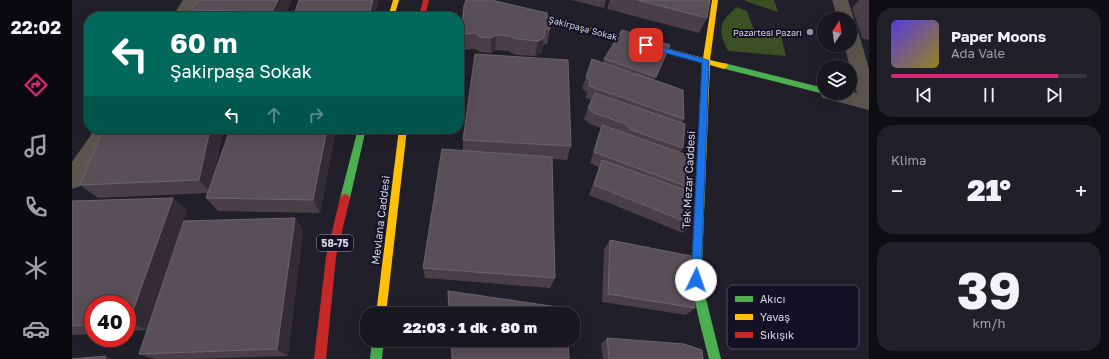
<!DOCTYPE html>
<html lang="tr">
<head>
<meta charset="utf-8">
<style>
	:root { --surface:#181720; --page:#212029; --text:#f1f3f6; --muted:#9f9fa5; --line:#36363e; --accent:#db2777 }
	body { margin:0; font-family:"Golos Text",sans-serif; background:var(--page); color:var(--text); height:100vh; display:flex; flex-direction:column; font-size:15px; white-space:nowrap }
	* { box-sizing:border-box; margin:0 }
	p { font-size:13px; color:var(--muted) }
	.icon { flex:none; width:22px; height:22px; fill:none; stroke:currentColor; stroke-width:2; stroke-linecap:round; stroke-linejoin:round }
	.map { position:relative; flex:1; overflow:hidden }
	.drawer { display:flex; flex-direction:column; gap:8px; padding:8px; background:#0d0d12; width:240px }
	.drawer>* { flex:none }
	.guide { position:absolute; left:12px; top:12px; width:380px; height:122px; border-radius:16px; box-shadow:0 4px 16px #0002,0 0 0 1px var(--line); background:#00695c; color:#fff; overflow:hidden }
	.needle { width:26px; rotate:13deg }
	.fabs { position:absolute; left:745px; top:12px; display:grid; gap:8px }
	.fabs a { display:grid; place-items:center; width:40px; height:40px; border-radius:50%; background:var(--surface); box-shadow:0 4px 16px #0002,0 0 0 1px var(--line); font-size:20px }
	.speed { position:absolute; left:12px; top:295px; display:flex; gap:8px; font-size:20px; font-weight:700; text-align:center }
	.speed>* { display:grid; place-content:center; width:52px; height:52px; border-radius:50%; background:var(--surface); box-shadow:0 4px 16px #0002,0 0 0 1px var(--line); line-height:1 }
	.speed .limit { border:6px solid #d22; background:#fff; color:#111 }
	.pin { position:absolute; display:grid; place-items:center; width:34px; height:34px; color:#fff; margin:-17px; border-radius:8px; box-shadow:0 2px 6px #0006 }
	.me { position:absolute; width:44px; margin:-22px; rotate:3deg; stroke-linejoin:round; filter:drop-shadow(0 0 3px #0008) }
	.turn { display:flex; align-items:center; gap:14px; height:84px; padding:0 20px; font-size:18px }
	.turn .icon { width:52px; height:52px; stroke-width:2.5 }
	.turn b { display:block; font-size:28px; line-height:34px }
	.lanes { display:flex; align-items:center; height:38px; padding:0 20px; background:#0003; justify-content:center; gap:20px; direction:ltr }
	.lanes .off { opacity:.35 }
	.big { font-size:30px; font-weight:800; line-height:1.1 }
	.drawer .card { flex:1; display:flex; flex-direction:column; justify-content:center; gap:6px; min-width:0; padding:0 14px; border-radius:16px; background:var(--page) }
	.drawer .dial { align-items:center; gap:0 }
	.dial b { font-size:52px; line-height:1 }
	.song { display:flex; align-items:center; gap:12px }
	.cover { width:48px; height:48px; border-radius:6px; background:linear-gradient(135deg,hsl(250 70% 55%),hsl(50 70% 35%)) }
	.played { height:4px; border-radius:2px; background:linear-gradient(90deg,var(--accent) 85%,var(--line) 85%) }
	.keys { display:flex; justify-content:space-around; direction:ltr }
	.heat { display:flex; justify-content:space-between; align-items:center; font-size:22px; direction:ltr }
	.trip { position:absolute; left:288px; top:307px; width:220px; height:40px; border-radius:16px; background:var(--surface); box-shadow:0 4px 16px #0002,0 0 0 1px var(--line); font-weight:800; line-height:40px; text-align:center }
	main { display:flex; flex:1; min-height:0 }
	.dock { display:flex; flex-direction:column; width:72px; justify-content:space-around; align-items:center; background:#0a090d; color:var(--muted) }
	.dock .icon { width:28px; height:28px }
	.dock .on { color:var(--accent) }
	.dock b { font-size:18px; color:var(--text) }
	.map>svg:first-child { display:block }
	.forest { fill:#3b4e24 }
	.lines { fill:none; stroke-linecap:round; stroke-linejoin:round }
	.street { fill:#5b554e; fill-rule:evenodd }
	.fast { fill:#4caf50; fill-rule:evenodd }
	.slow { fill:#ffc107; fill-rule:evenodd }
	.jam { fill:#c62828; fill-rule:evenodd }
	.wall { fill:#4a3f46 }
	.shaded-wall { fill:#332c34 }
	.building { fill:#594f57; stroke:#6c646d }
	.route { fill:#1a73e8; stroke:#114b97 }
	.poi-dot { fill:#9695a3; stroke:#141125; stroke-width:1.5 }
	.labels { text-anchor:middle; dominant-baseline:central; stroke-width:4; stroke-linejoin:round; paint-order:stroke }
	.far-street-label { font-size:9px; fill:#d6d5e4; stroke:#141125 }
	.far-poi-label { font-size:9px; fill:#d6d5e4; stroke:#141125; text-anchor:end }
	.shield { fill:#141125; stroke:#9c9aab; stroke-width:1 }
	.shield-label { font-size:10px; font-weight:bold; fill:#d6d5e4 }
	.street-label { font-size:11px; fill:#d6d5e4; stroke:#141125 }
	.key { fill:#141125; stroke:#4e4c5e; stroke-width:1 }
	.key-label { font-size:11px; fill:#d6d5e4 }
</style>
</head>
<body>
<main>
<nav class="dock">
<b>22:02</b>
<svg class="icon on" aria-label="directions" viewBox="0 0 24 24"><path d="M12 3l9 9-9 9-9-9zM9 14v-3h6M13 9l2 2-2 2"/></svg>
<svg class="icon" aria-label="music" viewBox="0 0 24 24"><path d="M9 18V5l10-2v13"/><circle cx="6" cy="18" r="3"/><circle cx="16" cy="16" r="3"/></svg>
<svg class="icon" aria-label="phone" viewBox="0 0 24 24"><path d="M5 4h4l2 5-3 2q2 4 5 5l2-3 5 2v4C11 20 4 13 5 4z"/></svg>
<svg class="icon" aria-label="climate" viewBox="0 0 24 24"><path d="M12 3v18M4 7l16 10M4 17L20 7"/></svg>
<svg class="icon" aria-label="car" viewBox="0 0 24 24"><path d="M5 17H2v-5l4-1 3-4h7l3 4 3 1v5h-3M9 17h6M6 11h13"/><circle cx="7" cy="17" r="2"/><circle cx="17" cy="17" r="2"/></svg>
</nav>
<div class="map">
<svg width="797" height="359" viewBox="0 0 797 359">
	<rect width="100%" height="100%" fill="#201f2a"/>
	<g class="forest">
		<polygon points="673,0 702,0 706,12 673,1"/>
		<path d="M665,7L675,11L682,30L709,36L714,56L656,51C646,30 646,22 665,7Z"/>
	</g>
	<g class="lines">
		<g class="street">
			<polygon points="111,0 127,0 116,17 100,17"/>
			<polygon points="760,0 776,0 782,19 780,23 778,23 778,19 766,19"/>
			<polygon points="778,29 784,30 787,34 797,69 797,110 751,98 748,93 752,88 752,93 778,93 778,91 785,93 772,45 778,45"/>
			<polygon points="23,129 44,129 8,186 0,189 0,162"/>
		</g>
		<g class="fast">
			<polygon points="652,63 752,88 752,93 755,93 752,94 649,68 648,66"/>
			<polygon points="286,129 294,129 278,198 276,201 273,202 270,201 268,198"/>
			<path d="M625,258L629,260L630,263L629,279L649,359H637C632,338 614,277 621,260Z"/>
			<polygon points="300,340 312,340 310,359 298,359"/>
		</g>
		<g class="slow">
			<polygon points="321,0 327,0 322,17 316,17"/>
			<polygon points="407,0 417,0 631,58 640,0 646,0 638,60 655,64 656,66 652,69 638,65 630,263 629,266 625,268 621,266 620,263 630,63"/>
			<polygon points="327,129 335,129 314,314 304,314"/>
		</g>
		<g class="jam">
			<polygon points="351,0 357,0 353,17 347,17"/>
			<polygon points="273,194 276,195 278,198 264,257 254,359 242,359 254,257 268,198 270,195"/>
		</g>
	</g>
	<g class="wall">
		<polygon points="126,0 220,0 212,17 123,17 119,10"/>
		<polygon points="227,0 303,17 222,17 222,15"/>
		<polygon points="499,0 534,0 532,8"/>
		<polygon points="538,0 638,0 635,18 627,33 535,9"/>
		<polygon points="787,0 797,0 797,40 790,38 780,8"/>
		<polygon points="392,6 478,29 475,44 471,45 469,53 463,56 444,55 436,51 423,50 419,53 408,52 403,49 390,50 389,35"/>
		<polygon points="532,59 584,77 582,80 612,119 610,123 611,148 608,152 616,187 614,190 619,224 611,233 517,195 527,167 518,163 526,136 529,128 518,124 512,119 516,108 519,100 514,98 515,92 510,89 514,77 531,63"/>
		<polygon points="31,129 151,129 143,172 264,129 248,213 146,211 134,198 136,193 26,198 8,185"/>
		<polygon points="391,140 499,146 495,160 480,159 483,278 478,288 353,278 351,268 391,151"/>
		<polygon points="101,198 115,210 78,322 223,218 231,230 216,356 123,359 83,359 67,354 75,330 55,331 55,304 21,304 21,334 0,335 0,201"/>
		<polygon points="538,240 623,308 614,315 530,302 532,249"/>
		<polygon points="535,338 631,359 531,359 529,344"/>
	</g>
	<g class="shaded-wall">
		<polygon points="206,0 220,0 212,17 202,17 200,12"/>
		<polygon points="301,0 307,0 303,17 297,17 297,16"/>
		<polygon points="424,35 423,50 419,53 419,38"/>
		<polygon points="472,38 469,53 463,56 466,41"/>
		<polygon points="138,129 151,129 139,193 127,180"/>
		<polygon points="255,129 264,129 248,213 241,200"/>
		<polygon points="101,198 115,210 75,330 57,322"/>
		<polygon points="223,218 231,230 216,356 205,349"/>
		<polygon points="34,356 42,359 33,359"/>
	</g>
	<g class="building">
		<polygon points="126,0 206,0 200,12 119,10"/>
		<polygon points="227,0 301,0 297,16 222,15"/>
		<polygon points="394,0 419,0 475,13 478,29 473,29 472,38 466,41 446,39 438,36 424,35 419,38 408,37 403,33 389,35 392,6"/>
		<polygon points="565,0 638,0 635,18"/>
		<polygon points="550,30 598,45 584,77 532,59"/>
		<polygon points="403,54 496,60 499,146 391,140"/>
		<polygon points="520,59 611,90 612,119 517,86 518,80 514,77"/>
		<polygon points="523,93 613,124 611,148 559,130 554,124 522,113 516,108"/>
		<polygon points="530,125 615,155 616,187 522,152"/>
		<polygon points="31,129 138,129 127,180 8,185"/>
		<polygon points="158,129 255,129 241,200 134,198"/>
		<polygon points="370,149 480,157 483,278 351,268"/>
		<polygon points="530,160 619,192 619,224 522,185"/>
		<polygon points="101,198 57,322 55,322 55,304 21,304 21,324 0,326 0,201"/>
		<polygon points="223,218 205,349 67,354 112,221"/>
		<polygon points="538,240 619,256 623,308 536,294"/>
		<polygon points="376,291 493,308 494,314 377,314"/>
		<polygon points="535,338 612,344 630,350 631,359 537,359"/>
		<polygon points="379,340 496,340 497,359 380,359"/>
		<polygon points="34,356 33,359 0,359"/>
	</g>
	<polygon class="route" points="574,43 636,60 637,62 629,280 628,283 624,285 620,283 619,280 630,63 572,47 571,45"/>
	<circle class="poi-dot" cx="738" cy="32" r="4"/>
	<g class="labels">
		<g class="far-street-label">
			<text transform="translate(511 28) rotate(15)">Şakirpaşa Sokak</text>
		</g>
		<g class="far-poi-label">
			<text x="730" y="32">Pazartesi Pazarı</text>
		</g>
		<rect class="shield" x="245" y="235" width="36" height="16" rx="3"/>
		<g class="shield-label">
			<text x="263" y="243">58-75</text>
		</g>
		<g class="street-label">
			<text transform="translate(616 180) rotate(-87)">Tek Mezar Caddesi</text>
			<text transform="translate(308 220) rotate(-83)">Mevlana Caddesi</text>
		</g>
	</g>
	<rect x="655" y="285" width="132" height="64" rx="6" class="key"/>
	<rect x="663" y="296" width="18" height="6" fill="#4caf50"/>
	<rect x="663" y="314" width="18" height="6" fill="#ffc107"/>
	<rect x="663" y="332" width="18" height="6" fill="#c62828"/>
	<g class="key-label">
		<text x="688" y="303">Akıcı</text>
		<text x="688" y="321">Yavaş</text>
		<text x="688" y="339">Sıkışık</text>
	</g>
</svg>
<div class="fabs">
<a><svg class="needle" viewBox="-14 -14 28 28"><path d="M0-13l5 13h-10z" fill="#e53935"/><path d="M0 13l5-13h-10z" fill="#9f9fa5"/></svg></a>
<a><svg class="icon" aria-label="layers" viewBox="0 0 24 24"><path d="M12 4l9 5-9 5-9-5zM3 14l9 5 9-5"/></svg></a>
</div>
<div class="speed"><div class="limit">40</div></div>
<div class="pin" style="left:574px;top:45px;background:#d93025"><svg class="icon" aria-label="arrive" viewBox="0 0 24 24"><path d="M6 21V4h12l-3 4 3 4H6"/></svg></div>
<svg class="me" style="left:624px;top:280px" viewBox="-20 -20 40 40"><circle r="19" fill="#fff"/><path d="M0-13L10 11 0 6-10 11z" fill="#1a73e8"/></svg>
<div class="trip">22:03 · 1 dk · 80 m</div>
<div class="guide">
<div class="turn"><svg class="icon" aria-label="left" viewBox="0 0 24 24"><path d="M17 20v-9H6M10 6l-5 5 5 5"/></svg><div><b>60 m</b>Şakirpaşa Sokak</div></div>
<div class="lanes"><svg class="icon" aria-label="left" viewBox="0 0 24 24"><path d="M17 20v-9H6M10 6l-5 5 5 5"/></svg><svg class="icon off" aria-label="ahead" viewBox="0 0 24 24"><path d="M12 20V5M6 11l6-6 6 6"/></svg><svg class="icon off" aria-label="right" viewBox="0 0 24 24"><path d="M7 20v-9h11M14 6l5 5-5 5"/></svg></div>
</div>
</div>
<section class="drawer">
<div class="card">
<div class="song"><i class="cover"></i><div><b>Paper Moons</b><p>Ada Vale</p></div></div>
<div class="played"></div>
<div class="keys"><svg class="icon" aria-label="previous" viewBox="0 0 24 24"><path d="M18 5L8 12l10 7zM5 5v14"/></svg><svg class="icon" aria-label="pause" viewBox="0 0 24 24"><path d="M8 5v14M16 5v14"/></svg><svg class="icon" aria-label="next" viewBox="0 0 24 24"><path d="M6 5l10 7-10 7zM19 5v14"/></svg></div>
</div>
<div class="card"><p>Klima</p>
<div class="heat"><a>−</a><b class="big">21°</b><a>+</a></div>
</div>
<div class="card dial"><b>39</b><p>km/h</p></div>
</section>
</main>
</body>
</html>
